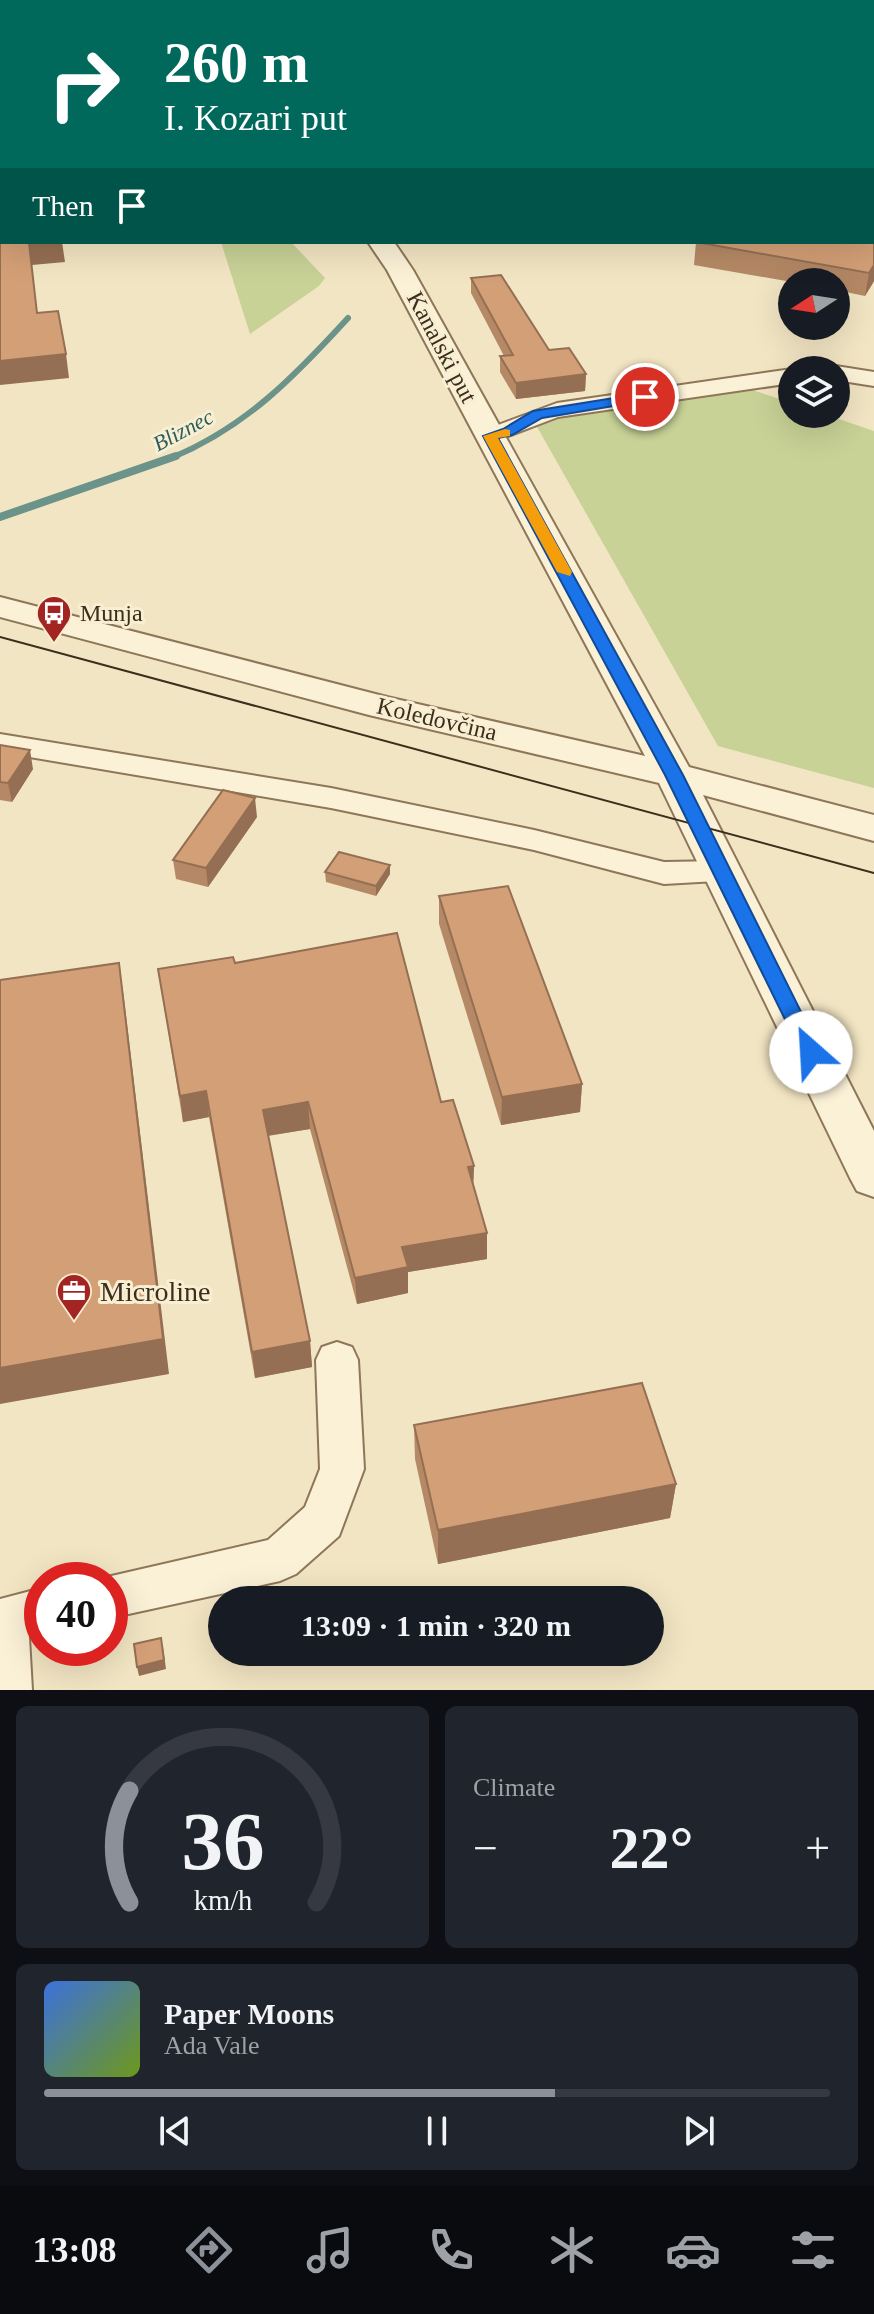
<!DOCTYPE html>
<html lang="en">
<head>
<meta charset="utf-8">
<style>
	:root { --surface:#171b24; --page:#20242c; --text:#f1f3f6; --muted:#9ea1a6; --line:#363941; --accent:#8c9099 }
	body { margin:0; font-family:"Times New Roman",serif; background:var(--page); color:var(--text); height:100vh; display:flex; flex-direction:column; font-size:30px; white-space:nowrap }
	* { box-sizing:border-box; margin:0 }
	p { font-size:26px; color:var(--muted) }
	.icon { flex:none; width:44px; height:44px; fill:none; stroke:currentColor; stroke-width:2; stroke-linecap:round; stroke-linejoin:round }
	.map { position:relative; height:1690px; overflow:hidden }
	.panel { display:flex; flex-direction:column; gap:16px; padding:16px; background:#0d0f14; flex:1 }
	.panel>* { flex:none }
	.hud { position:absolute; left:0px; top:0px; width:874px; height:244px; box-shadow:0 8px 32px #0002; background:#00695c; color:#fff; overflow:hidden }
	.needle { width:52px; rotate:258deg }
	.controls { position:absolute; left:778px; top:268px; display:grid; gap:16px }
	.controls a { display:grid; place-items:center; width:72px; height:72px; border-radius:50%; background:var(--surface); box-shadow:0 8px 32px #0002; font-size:40px }
	.speed { position:absolute; left:24px; top:1562px; display:flex; gap:16px; font-size:40px; font-weight:700; text-align:center }
	.speed>* { display:grid; place-content:center; width:104px; height:104px; border-radius:50%; background:var(--surface); box-shadow:0 8px 32px #0002; line-height:1 }
	.speed .limit { border:12px solid #d22; background:#fff; color:#111 }
	.pin { position:absolute; display:grid; place-items:center; width:68px; height:68px; color:#fff; margin:-34px; border:4px solid #fff; border-radius:50%; box-shadow:0 2px 8px #0007 }
	.me { position:absolute; width:88px; margin:-44px; rotate:334deg; stroke-linejoin:round; filter:drop-shadow(0 0 6px #0008) }
	.turn { display:flex; align-items:center; gap:28px; height:168px; padding:0 32px; font-size:36px }
	.turn .icon { width:104px; height:104px; stroke-width:2.5 }
	.turn b { display:block; font-size:56px; line-height:68px }
	.then { display:flex; align-items:center; height:76px; padding:0 32px; background:#0003; gap:16px; font-size:30px }
	.big { font-size:60px; font-weight:700; line-height:1.1 }
	.panel .widget { flex:1; display:flex; flex-direction:column; justify-content:center; gap:12px; min-width:0; padding:0 28px; border-radius:12px; background:var(--page) }
	.panel .dial { align-items:center; gap:0 }
	.dial svg { height:208px; overflow:visible; fill:none; stroke:var(--line); stroke-width:7; stroke-linecap:round; text-anchor:middle }
	.dial text { fill:var(--text); stroke:none }
	.song { display:flex; align-items:center; gap:24px }
	.cover { width:96px; height:96px; border-radius:12px; background:linear-gradient(135deg,hsl(220 70% 55%),hsl(80 70% 35%)) }
	.played { height:8px; border-radius:4px; background:linear-gradient(90deg,var(--accent) 65%,var(--line) 65%) }
	.keys { display:flex; justify-content:space-around; direction:ltr }
	.heat { display:flex; justify-content:space-between; align-items:center; font-size:44px; direction:ltr }
	.panel .tiles { flex:1; display:grid; gap:16px; grid-template-columns:1fr 1fr }
	.widget:last-child { grid-column:span 2 }
	.trip { position:absolute; left:208px; top:1586px; width:456px; height:80px; border-radius:40px; background:var(--surface); box-shadow:0 8px 32px #0002; font-weight:700; line-height:80px; text-align:center }
	.menu { display:flex; height:128px; justify-content:space-around; align-items:center; background:#090b0e; color:var(--muted) }
	.menu .icon { width:56px; height:56px }
	.menu .on { color:var(--accent) }
	.menu b { font-size:36px; color:var(--text) }
	.map>svg:first-child { display:block }
	.green { fill:#c8d196 }
	.lines { fill:none; stroke-linecap:round; stroke-linejoin:round }
	.stream-far1 { stroke:#6b938a; stroke-width:6 }
	.stream { stroke:#6b938a; stroke-width:8 }
	.minor-casing { stroke:#8e7658; stroke-width:4 }
	.tertiary-casing { stroke:#8e7658; stroke-width:4 }
	.minor { fill:#fbf1d7; fill-rule:evenodd }
	.tertiary { fill:#fbf1d7; fill-rule:evenodd }
	.tram { stroke:#3c2d1d; stroke-width:2 }
	.wall { fill:#b58965 }
	.shaded-wall { fill:#946f53 }
	.building { fill:#d39f76; stroke:#946f53; stroke-width:2 }
	.route { fill:#1a73e8; stroke:#114b97; stroke-width:2 }
	.slow { fill:#f59e0b }
	.labels { text-anchor:middle; dominant-baseline:central; stroke-width:6; stroke-linejoin:round; paint-order:stroke }
	.far-water-label { font-size:22px; font-style:italic; fill:#2b5d5b; stroke:#f8efd3 }
	.street-label { font-size:24px; fill:#3c2d1d; stroke:#f8efd3 }
	.poi-label { font-size:24px; fill:#3c2d1d; stroke:#f8efd3; text-anchor:start }
	.near-poi-label { font-size:28px; fill:#3c2d1d; stroke:#f8efd3; text-anchor:start }
</style>
</head>
<body>
<div class="map">
<svg width="874" height="1690" viewBox="0 0 874 1690">
	<rect width="100%" height="100%" fill="#f2e5c3"/>
	<g class="green">
		<polygon points="221,242 291,242 325,278 319,286 250,334"/>
		<polygon points="746,388 792,403 792,414 824,414 874,431 874,788 718,746 532,418"/>
	</g>
	<g class="lines">
		<path class="stream-far1" d="M171,458C246,427 295,376 348,318"/>
		<polyline class="stream" points="0,517 176,456"/>
		<g class="minor-casing">
			<g id="minor">
				<polygon points="431,0 451,0 453,2 433,2"/>
				<polygon points="836,366 874,372 874,386 836,380 836,370 827,370"/>
				<polygon points="792,369 795,370 792,370 792,383 558,417 490,443 478,436 482,431 557,403"/>
				<polygon points="0,734 331,788 534,830 664,862 722,861 734,864 738,872 734,880 664,884 534,850 331,808 0,752"/>
				<polygon points="337,1342 352,1347 358,1360 364,1469 339,1536 296,1574 280,1581 110,1618 110,1580 94,1580 268,1540 305,1507 320,1469 316,1360 322,1347"/>
				<polygon points="42,1588 42,1634 29,1637 32,1690 0,1690 0,1599"/>
			</g>
		</g>
		<g class="tertiary-casing">
			<g id="tertiary">
				<polygon points="86,0 106,0 85,2"/>
				<polygon points="368,242 394,242 413,270 689,767 874,815 874,841 703,795 874,1131 874,1197 857,1191 850,1178 659,783 369,715 0,617 0,597 387,697 645,756 387,270"/>
			</g>
		</g>
		<use href="#minor" class="minor"/>
		<use href="#tertiary" class="tertiary"/>
		<polyline class="tram" points="0,637 874,873"/>
	</g>
	<g class="wall">
		<polygon points="696,242 872,242 874,281 865,296 836,290 836,282 792,282 694,265"/>
		<polygon points="471,278 549,350 586,374 585,391 516,399 500,372 500,356 504,356 471,293"/>
		<polygon points="0,745 33,769 12,802 0,800"/>
		<polygon points="257,817 208,887 176,879 173,860"/>
		<polygon points="390,865 390,874 376,896 326,882 325,872"/>
		<polygon points="439,896 582,1084 580,1112 501,1125 439,924"/>
		<polygon points="235,963 441,1102 474,1166 473,1184 487,1233 487,1259 408,1272 408,1293 357,1304 310,1129 268,1136 310,1341 312,1367 255,1378 209,1117 183,1122 158,969"/>
		<polygon points="414,1425 676,1484 670,1518 438,1564 415,1459"/>
	</g>
	<g class="shaded-wall">
		<polygon points="62,242 65,262 32,265 29,243"/>
		<polygon points="874,265 874,281 865,296 869,273"/>
		<polygon points="66,354 69,378 0,385 0,361"/>
		<polygon points="586,374 585,391 516,399 516,383"/>
		<polygon points="30,750 33,769 12,802 8,783"/>
		<polygon points="255,798 257,817 208,887 206,868"/>
		<polygon points="390,865 390,874 376,896 376,886"/>
		<polygon points="119,963 124,999 169,1374 0,1404 0,1368"/>
		<polygon points="582,1084 580,1112 501,1125 502,1097"/>
		<polygon points="206,1091 209,1117 183,1122 180,1096"/>
		<polygon points="308,1102 310,1129 265,1136 263,1110"/>
		<polygon points="474,1166 473,1192 468,1167"/>
		<polygon points="487,1233 487,1259 408,1272 408,1293 357,1304 355,1278 402,1247"/>
		<polygon points="310,1341 312,1367 255,1378 252,1352"/>
		<polygon points="676,1484 670,1518 438,1564 438,1530"/>
		<polygon points="163,1647 166,1669 139,1676 137,1667"/>
	</g>
	<g class="building">
		<polygon points="149,0 194,0 199,2 142,2"/>
		<polygon points="301,0 400,0 407,2 294,2"/>
		<polygon points="574,0 677,0 677,2 570,2"/>
		<polygon points="872,0 874,0 874,265 869,273 696,242 872,242 872,2 871,2"/>
		<polygon points="0,170 2,170 2,242 36,242 29,243 37,313 58,311 66,354 0,361"/>
		<polygon points="501,275 549,350 569,348 586,374 516,383 500,356 513,355 471,278"/>
		<polygon points="0,745 30,750 8,783 0,782"/>
		<polygon points="223,790 255,798 206,868 173,860"/>
		<polygon points="339,852 390,865 376,886 325,872"/>
		<polygon points="508,886 582,1084 502,1097 439,896"/>
		<polygon points="397,933 441,1102 453,1100 474,1166 468,1167 487,1233 402,1247 408,1267 355,1278 308,1102 263,1110 310,1341 252,1352 206,1091 180,1096 158,969 233,957 235,963"/>
		<polygon points="119,963 163,1339 0,1368 0,980"/>
		<polygon points="642,1383 676,1484 438,1530 414,1425"/>
		<polygon points="161,1638 164,1660 137,1667 134,1644"/>
	</g>
	<polygon class="route" points="645,393 650,394 650,400 542,418 512,435 498,438 683,775 821,1052 811,1059 801,1052 665,775 483,436 503,429 533,411"/>
	<polygon class="slow" points="505,429 510,430 510,436 498,438 572,572 570,576 557,572 483,436"/>
	<defs>
		<g id="bus-pin" transform="scale(1.8)"><path d="M0 17L-7.5 6A9.5 9.5 0 1 1 7.5 6Z" fill="#a22523" stroke="#f8efd3"/><path d="M-5-6H5V4H4V6H2V4H-2V6H-4V4H-5ZM-3.5-4V0h7V-4ZM-3.5 1.2v1.5H-2V1.2ZM2 1.2v1.5H3.5V1.2Z" fill="#fff"/></g>
		<g id="office-pin" transform="scale(1.8)"><path d="M0 17L-7.5 6A9.5 9.5 0 1 1 7.5 6Z" fill="#a22523" stroke="#f8efd3"/><path d="M-6-3h4V-5.5h4V-3h4V5H-6ZM-1-4.5V-3h2v-1.5ZM-6 0V1H6V0Z" fill="#fff"/></g>
	</defs>
	<g fill-rule="evenodd">
		<use href="#bus-pin" x="54" y="613"/>
		<use href="#office-pin" x="74" y="1291"/>
	</g>
	<g class="labels">
		<g class="far-water-label">
			<text transform="translate(183 430) rotate(-28)">Bliznec</text>
		</g>
		<g class="street-label">
			<text transform="translate(442 347) rotate(62)">Kanalski put</text>
			<text transform="translate(437 719) rotate(13)">Koledovčina</text>
		</g>
		<g class="poi-label">
			<text x="80" y="613">Munja</text>
		</g>
		<g class="near-poi-label">
			<text x="100" y="1291">Microline</text>
		</g>
	</g>
</svg>
<div class="controls">
<a><svg class="needle" viewBox="-14 -14 28 28"><path d="M0-13l5 13h-10z" fill="#e53935"/><path d="M0 13l5-13h-10z" fill="#9ea1a6"/></svg></a>
<a><svg class="icon" aria-label="layers" viewBox="0 0 24 24"><path d="M12 4l9 5-9 5-9-5zM3 14l9 5 9-5"/></svg></a>
</div>
<div class="speed"><div class="limit">40</div></div>
<div class="pin" style="left:645px;top:397px;background:#d93025"><svg class="icon" aria-label="arrive" viewBox="0 0 24 24"><path d="M6 21V4h12l-3 4 3 4H6"/></svg></div>
<svg class="me" style="left:811px;top:1052px" viewBox="-20 -20 40 40"><circle r="19" fill="#fff"/><path d="M0-13L10 11 0 6-10 11z" fill="#1a73e8"/></svg>
<div class="trip">13:09 · 1 min · 320 m</div>
<div class="hud">
<div class="turn"><svg class="icon" aria-label="right" viewBox="0 0 24 24"><path d="M7 20v-9h11M14 6l5 5-5 5"/></svg><div><b>260 m</b>I. Kozari put</div></div>
<div class="then">Then<svg class="icon" aria-label="arrive" viewBox="0 0 24 24"><path d="M6 21V4h12l-3 4 3 4H6"/></svg></div>
</div>
</div>
<section class="panel">
<div class="tiles">
<div class="widget dial"><svg viewBox="0 0 100 80">
<path d="M14 69A42 42 0 1 1 86 69"/>
<path d="M14 69A42 42 0 0 1 14 26" stroke="#8c9099"/>
<text x="50" y="56" font-size="32" font-weight="700">36</text>
<text x="50" y="72" font-size="11">km/h</text>
</svg></div>
<div class="widget"><p>Climate</p>
<div class="heat"><a>−</a><b class="big">22°</b><a>+</a></div>
</div>
<div class="widget">
<div class="song"><i class="cover"></i><div><b>Paper Moons</b><p>Ada Vale</p></div></div>
<div class="played"></div>
<div class="keys"><svg class="icon" aria-label="previous" viewBox="0 0 24 24"><path d="M18 5L8 12l10 7zM5 5v14"/></svg><svg class="icon" aria-label="pause" viewBox="0 0 24 24"><path d="M8 5v14M16 5v14"/></svg><svg class="icon" aria-label="next" viewBox="0 0 24 24"><path d="M6 5l10 7-10 7zM19 5v14"/></svg></div>
</div>
</div>
</section>
<nav class="menu">
<b>13:08</b>
<svg class="icon on" aria-label="directions" viewBox="0 0 24 24"><path d="M12 3l9 9-9 9-9-9zM9 14v-3h6M13 9l2 2-2 2"/></svg>
<svg class="icon" aria-label="music" viewBox="0 0 24 24"><path d="M9 18V5l10-2v13"/><circle cx="6" cy="18" r="3"/><circle cx="16" cy="16" r="3"/></svg>
<svg class="icon" aria-label="phone" viewBox="0 0 24 24"><path d="M5 4h4l2 5-3 2q2 4 5 5l2-3 5 2v4C11 20 4 13 5 4z"/></svg>
<svg class="icon" aria-label="climate" viewBox="0 0 24 24"><path d="M12 3v18M4 7l16 10M4 17L20 7"/></svg>
<svg class="icon" aria-label="car" viewBox="0 0 24 24"><path d="M5 17H2v-5l4-1 3-4h7l3 4 3 1v5h-3M9 17h6M6 11h13"/><circle cx="7" cy="17" r="2"/><circle cx="17" cy="17" r="2"/></svg>
<svg class="icon" aria-label="filters" viewBox="0 0 24 24"><path d="M4 7h16M4 17h16"/><circle cx="9" cy="7" r="2"/><circle cx="15" cy="17" r="2"/></svg>
</nav>
</body>
</html>
